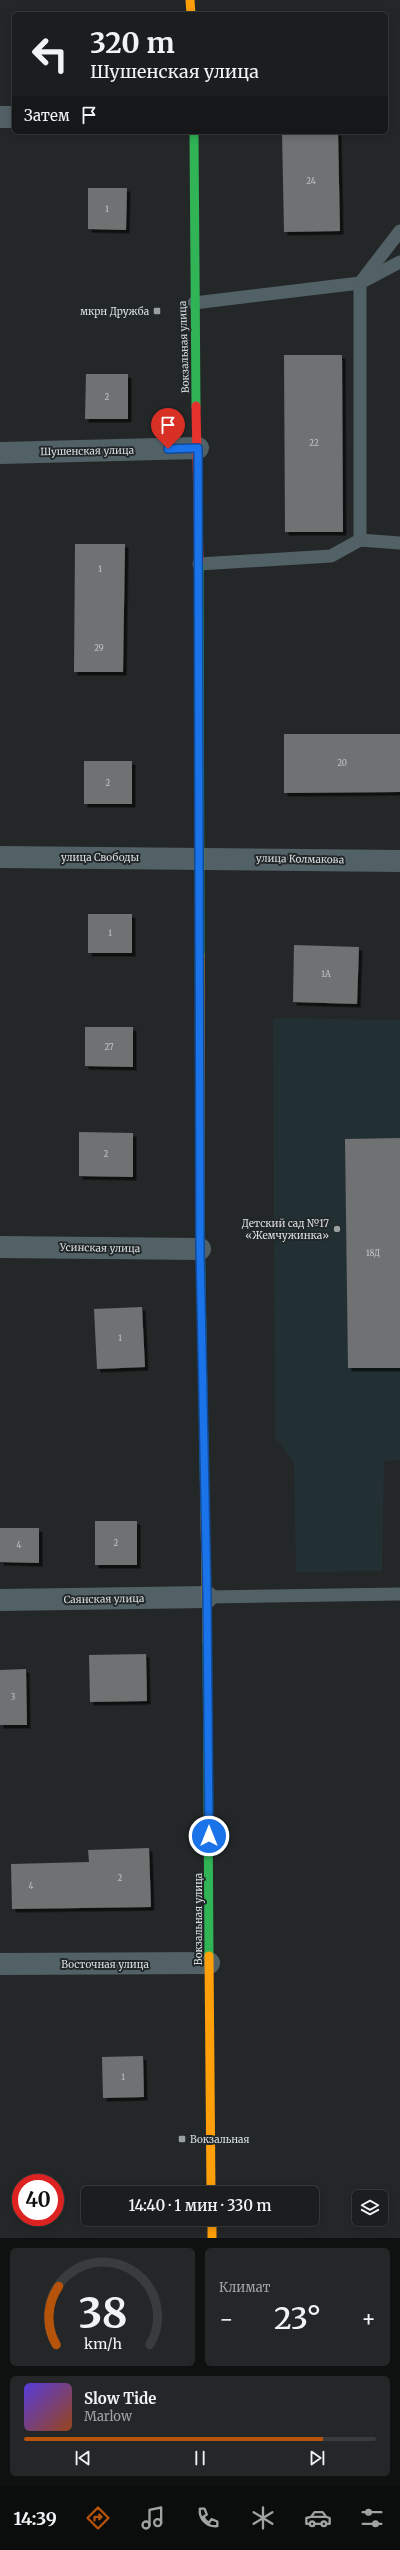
<!DOCTYPE html>
<html lang="ru">
<head>
<meta charset="utf-8">
<style>
	:root { --surface:#1b1d1e; --page:#242627; --text:#f1f3f6; --muted:#a0a2a4; --line:#393b3c; --accent:#b45309 }
	body { margin:0; font-family:Merriweather,serif; background:var(--page); color:var(--text); height:100vh; display:flex; flex-direction:column; font-size:15px; white-space:nowrap }
	* { box-sizing:border-box; margin:0 }
	p { font-size:13px; color:var(--muted) }
	.icon { flex:none; width:22px; height:22px; fill:none; stroke:currentColor; stroke-width:2; stroke-linecap:round; stroke-linejoin:round }
	.map { position:relative; height:2238px; overflow:hidden }
	.sheet { display:flex; flex-direction:column; gap:10px; padding:10px; background:#0f1010; flex:1 }
	.sheet>* { flex:none }
	.banner { position:absolute; left:12px; top:12px; width:376px; height:122px; border-radius:6px; box-shadow:0 2px 10px #0003,0 0 0 1px var(--line); background:#1b1d1e; color:var(--text); overflow:hidden }
	.fabs { position:absolute; left:352px; top:2190px; display:grid; gap:8px }
	.fabs a { display:grid; place-items:center; width:36px; height:36px; border-radius:6px; background:var(--surface); box-shadow:0 2px 10px #0003,0 0 0 1px var(--line); font-size:20px }
	.speed { position:absolute; left:12px; top:2174px; display:flex; gap:8px; font-size:20px; font-weight:700; text-align:center }
	.speed>* { display:grid; place-content:center; width:52px; height:52px; border-radius:50%; background:var(--surface); box-shadow:0 2px 10px #0003,0 0 0 1px var(--line); line-height:1 }
	.speed .limit { border:6px solid #d22; background:#fff; color:#111 }
	.pin { position:absolute; display:grid; place-items:center; width:34px; height:34px; color:#fff; margin:-41px -17px; border-radius:50% 50% 50% 0; rotate:-45deg; box-shadow:0 0 4px #0007 }
	.pin .icon { rotate:45deg }
	.me { position:absolute; width:44px; margin:-22px; rotate:0deg; stroke-linejoin:round; filter:drop-shadow(0 0 3px #0008) }
	.turn { display:flex; align-items:center; gap:14px; height:84px; padding:0 12px; font-size:18px }
	.turn .icon { width:52px; height:52px; stroke-width:2.5 }
	.turn b { display:block; font-size:28px; line-height:34px }
	.then { display:flex; align-items:center; height:38px; padding:0 12px; background:#0003; gap:8px; font-size:15px }
	.big { font-size:30px; font-weight:600; line-height:1.1 }
	.sheet .tile { flex:1; display:flex; flex-direction:column; justify-content:center; gap:6px; min-width:0; padding:0 14px; border-radius:6px; background:var(--page) }
	.sheet .dial { align-items:center; gap:0 }
	.dial svg { height:104px; overflow:visible; fill:none; stroke:var(--line); stroke-width:7; stroke-linecap:round; text-anchor:middle }
	.dial text { fill:var(--text); stroke:none }
	.song { display:flex; align-items:center; gap:12px }
	.cover { width:48px; height:48px; border-radius:6px; background:linear-gradient(135deg,hsl(250 70% 55%),hsl(20 70% 35%)) }
	.played { height:4px; border-radius:2px; background:linear-gradient(90deg,var(--accent) 85%,var(--line) 85%) }
	.keys { display:flex; justify-content:space-around; direction:ltr }
	.heat { display:flex; justify-content:space-between; align-items:center; font-size:22px; direction:ltr }
	.sheet .tiles { flex:1; display:grid; gap:10px; grid-template-columns:1fr 1fr }
	.tile:last-child { grid-column:span 2 }
	.trip { position:absolute; left:81px; top:2186px; width:238px; height:40px; border-radius:6px; background:var(--surface); box-shadow:0 2px 10px #0003,0 0 0 1px var(--line); font-weight:600; line-height:40px; text-align:center }
	.dock { display:flex; height:64px; justify-content:space-around; align-items:center; background:#0b0c0c; color:var(--muted) }
	.dock .icon { width:28px; height:28px }
	.dock .active { color:var(--accent) }
	.dock b { font-size:18px; color:var(--text) }
	.map>svg:first-child { display:block }
	.built { fill:#233033 }
	.building { fill:#6f7172; filter:url(#shadow) }
	.lines { fill:none; stroke-linecap:round; stroke-linejoin:round }
	.lane { stroke:#526166; stroke-width:13 }
	.street { stroke:#526166; stroke-width:22 }
	.fast { stroke:#30b455; stroke-width:9 }
	.slow { stroke:#ff9f0a; stroke-width:9 }
	.jam { stroke:#e5322d; stroke-width:9 }
	.route-casing { stroke:#114b97; stroke-width:10 }
	.route { stroke:#1a73e8; stroke-width:7 }
	.poi-dot { fill:#9b9fa0; stroke:#22282a; stroke-width:1.5 }
	.labels { text-anchor:middle; dominant-baseline:central; stroke-width:4; stroke-linejoin:round; paint-order:stroke }
	.number-label { font-size:8px; fill:#c0c4c5 }
	.poi-label { font-size:10px; fill:#dbdfe1; stroke:#22282a; text-anchor:end }
	.street-label { font-size:10px; fill:#dbdfe1; stroke:#22282a }
</style>
</head>
<body>
<div class="map">
<svg width="400" height="2238" viewBox="0 0 400 2238">
	<defs>
		<filter id="shadow"><feDropShadow dx="3.5" dy="3.5" stdDeviation="0" flood-color="#0009"/></filter>
	</defs>
	<rect width="100%" height="100%" fill="#242728"/>
	<polygon class="built" points="273,1018 400,1020 400,1460 384,1461 382,1571 296,1572 294,1462 275,1437"/>
	<g class="building">
		<polygon points="282,132 338,132 340,231 284,232"/>
		<polygon points="88,188 127,188 126,230 88,229"/>
		<polygon points="284,355 342,355 343,532 285,532"/>
		<polygon points="86,374 128,374 128,419 85,419"/>
		<polygon points="75,544 125,544 123,672 74,672"/>
		<polygon points="284,734 400,734 400,792 284,793"/>
		<rect x="84" y="761" width="48" height="43"/>
		<rect x="88" y="914" width="44" height="39"/>
		<polygon points="294,945 359,947 357,1004 293,1002"/>
		<polygon points="85,1027 133,1027 133,1067 85,1066"/>
		<polygon points="79,1132 133,1133 133,1177 79,1176"/>
		<polygon points="400,1138 400,1368 348,1368 345,1139"/>
		<polygon points="142,1307 145,1367 97,1369 94,1309"/>
		<rect x="95" y="1521" width="42" height="44"/>
		<polygon points="0,1528 39,1528 39,1563 0,1562"/>
		<polygon points="146,1654 147,1701 90,1702 89,1655"/>
		<polygon points="26,1669 27,1725 0,1725 0,1670"/>
		<polygon points="149,1848 151,1907 12,1909 11,1864 89,1862 88,1850"/>
		<polygon points="143,2056 144,2097 103,2098 102,2057"/>
	</g>
	<g class="lines">
		<g class="lane">
			<polyline points="194,303 360,283 400,231"/>
			<polyline points="360,540 400,543"/>
			<polyline points="199,564 331,556 360,540 360,283 400,262"/>
			<polyline points="207,1597 400,1594"/>
		</g>
		<g class="street">
			<polyline points="0,117 14,117"/>
			<polyline points="0,453 198,448"/>
			<polyline points="0,857 400,861"/>
			<polyline points="0,1247 200,1249"/>
			<polyline points="0,1600 207,1597"/>
			<polyline points="0,1964 209,1963"/>
		</g>
		<g class="fast">
			<polyline points="194,132 196,406"/>
			<polyline points="199,562 200,955"/>
			<polyline points="200,1221 205,1514"/>
			<polyline points="207,1641 209,1956"/>
		</g>
		<g class="slow">
			<polyline points="190,0 191,14"/>
			<polyline points="200,955 200,1221"/>
			<polyline points="205,1514 207,1641"/>
			<polyline points="209,1956 211,2193"/>
			<polyline points="212,2219 212,2238"/>
		</g>
		<polyline class="jam" points="196,406 199,562"/>
	</g>
	<g class="lines">
		<g class="route-casing">
			<polyline id="route" points="168,449 198,448 200,1249 207,1598 209,1836"/>
		</g>
		<use href="#route" class="route"/>
	</g>
	<g class="poi-dot">
		<rect x="153" y="307" width="8" height="8" rx="2"/>
		<circle cx="337" cy="1229" r="4"/>
		<rect x="178" y="2135" width="8" height="8" rx="2"/>
	</g>
	<g class="labels">
		<g class="number-label">
			<text x="311" y="181">24</text>
			<text x="107" y="209">1</text>
			<text x="107" y="397">2</text>
			<text x="314" y="443">22</text>
			<text x="100" y="569">1</text>
			<text x="99" y="648">29</text>
			<text x="342" y="763">20</text>
			<text x="108" y="783">2</text>
			<text x="110" y="933">1</text>
			<text x="326" y="974">1А</text>
			<text x="109" y="1047">27</text>
			<text x="106" y="1154">2</text>
			<text x="373" y="1253">18Д</text>
			<text x="120" y="1338">1</text>
			<text x="116" y="1543">2</text>
			<text x="19" y="1545">4</text>
			<text x="13" y="1697">3</text>
			<text x="120" y="1878">2</text>
			<text x="31" y="1886">4</text>
			<text x="123" y="2077">1</text>
		</g>
		<g class="poi-label">
			<text x="149" y="311">мкрн Дружба</text>
			<text x="329" y="1223">Детский сад №17<tspan x="329" dy="12">«Жемчужинка»</tspan></text>
			<text x="190" y="2139" text-anchor="start">Вокзальная</text>
		</g>
		<g class="street-label">
			<text transform="translate(184 347) rotate(-92)">Вокзальная улица</text>
			<text transform="translate(87 451) rotate(-1)">Шушенская улица</text>
			<text x="100" y="857">улица Свободы</text>
			<text transform="translate(300 859) rotate(1)">улица Колмакова</text>
			<text transform="translate(100 1248) rotate(1)">Усинская улица</text>
			<text transform="translate(104 1599) rotate(-1)">Саянская улица</text>
			<text transform="translate(198 1919) rotate(-90)">Вокзальная улица</text>
			<text x="105" y="1964">Восточная улица</text>
		</g>
	</g>
</svg>
<div class="fabs">
<a><svg class="icon" aria-label="layers" viewBox="0 0 24 24"><path d="M12 4l9 5-9 5-9-5zM3 14l9 5 9-5"/></svg></a>
</div>
<div class="speed"><div class="limit">40</div></div>
<div class="pin" style="left:168px;top:449px;background:#d93025"><svg class="icon" aria-label="arrive" viewBox="0 0 24 24"><path d="M6 21V4h12l-3 4 3 4H6"/></svg></div>
<svg class="me" style="left:209px;top:1836px" viewBox="-20 -20 40 40"><circle r="17" fill="#1a73e8" stroke="#fff" stroke-width="3"/><path d="M0-11L8 9 0 5-8 9z" fill="#fff"/></svg>
<div class="trip">14:40 · 1 мин · 330 m</div>
<div class="banner">
<div class="turn"><svg class="icon" aria-label="left" viewBox="0 0 24 24"><path d="M17 20v-9H6M10 6l-5 5 5 5"/></svg><div><b>320 m</b>Шушенская улица</div></div>
<div class="then">Затем<svg class="icon" aria-label="arrive" viewBox="0 0 24 24"><path d="M6 21V4h12l-3 4 3 4H6"/></svg></div>
</div>
</div>
<section class="sheet">
<div class="tiles">
<div class="tile dial"><svg viewBox="0 0 100 80">
<path d="M14 69A42 42 0 1 1 86 69"/>
<path d="M14 69A42 42 0 0 1 16 24" stroke="#b45309"/>
<text x="50" y="56" font-size="32" font-weight="700">38</text>
<text x="50" y="72" font-size="11">km/h</text>
</svg></div>
<div class="tile"><p>Климат</p>
<div class="heat"><a>−</a><b class="big">23°</b><a>+</a></div>
</div>
<div class="tile">
<div class="song"><i class="cover"></i><div><b>Slow Tide</b><p>Marlow</p></div></div>
<div class="played"></div>
<div class="keys"><svg class="icon" aria-label="previous" viewBox="0 0 24 24"><path d="M18 5L8 12l10 7zM5 5v14"/></svg><svg class="icon" aria-label="pause" viewBox="0 0 24 24"><path d="M8 5v14M16 5v14"/></svg><svg class="icon" aria-label="next" viewBox="0 0 24 24"><path d="M6 5l10 7-10 7zM19 5v14"/></svg></div>
</div>
</div>
</section>
<nav class="dock">
<b>14:39</b>
<svg class="icon active" aria-label="directions" viewBox="0 0 24 24"><path d="M12 3l9 9-9 9-9-9zM9 14v-3h6M13 9l2 2-2 2"/></svg>
<svg class="icon" aria-label="music" viewBox="0 0 24 24"><path d="M9 18V5l10-2v13"/><circle cx="6" cy="18" r="3"/><circle cx="16" cy="16" r="3"/></svg>
<svg class="icon" aria-label="phone" viewBox="0 0 24 24"><path d="M5 4h4l2 5-3 2q2 4 5 5l2-3 5 2v4C11 20 4 13 5 4z"/></svg>
<svg class="icon" aria-label="climate" viewBox="0 0 24 24"><path d="M12 3v18M4 7l16 10M4 17L20 7"/></svg>
<svg class="icon" aria-label="car" viewBox="0 0 24 24"><path d="M5 17H2v-5l4-1 3-4h7l3 4 3 1v5h-3M9 17h6M6 11h13"/><circle cx="7" cy="17" r="2"/><circle cx="17" cy="17" r="2"/></svg>
<svg class="icon" aria-label="filters" viewBox="0 0 24 24"><path d="M4 7h16M4 17h16"/><circle cx="9" cy="7" r="2"/><circle cx="15" cy="17" r="2"/></svg>
</nav>
</body>
</html>
